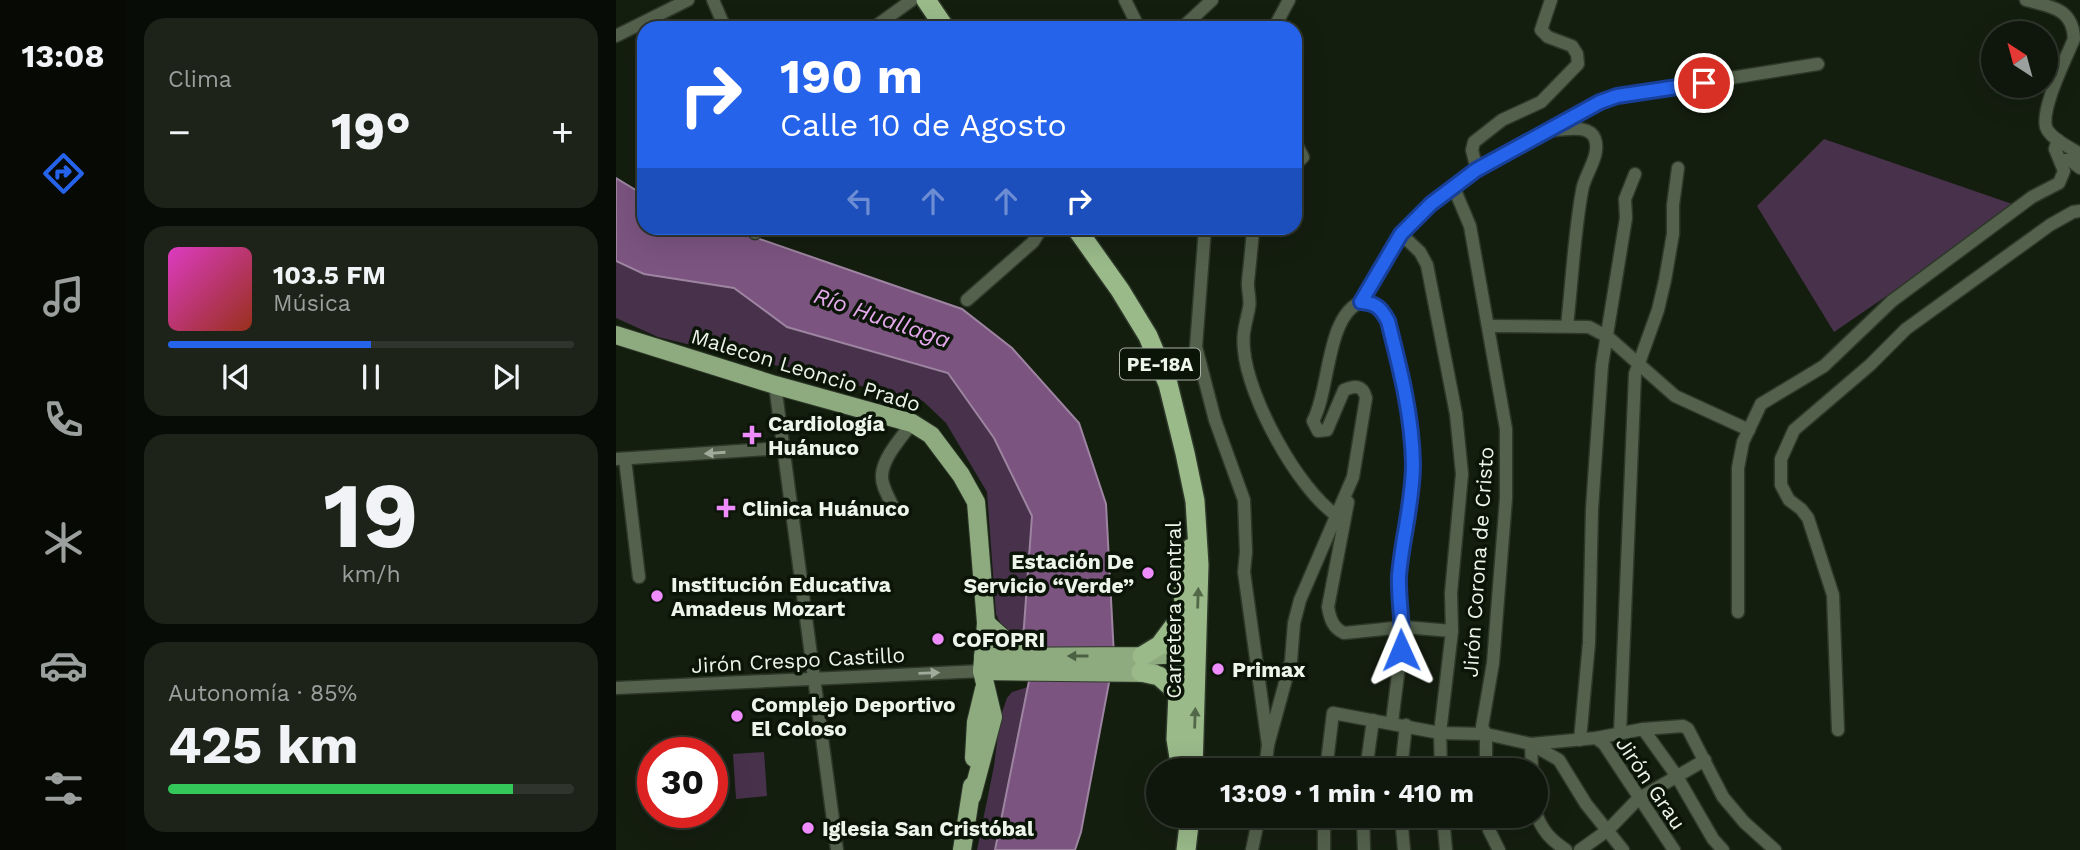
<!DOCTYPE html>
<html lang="es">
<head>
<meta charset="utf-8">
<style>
	:root { --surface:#0f160b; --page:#1d2319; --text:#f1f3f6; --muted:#9b9f9d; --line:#2f352c; --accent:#2563eb }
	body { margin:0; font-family:"Work Sans",sans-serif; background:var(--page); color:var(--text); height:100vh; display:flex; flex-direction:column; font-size:26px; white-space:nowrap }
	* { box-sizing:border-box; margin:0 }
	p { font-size:23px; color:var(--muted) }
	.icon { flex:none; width:38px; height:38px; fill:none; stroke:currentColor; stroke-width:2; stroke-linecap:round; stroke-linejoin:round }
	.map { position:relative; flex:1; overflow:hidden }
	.side { display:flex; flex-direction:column; gap:18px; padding:18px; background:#080c06; width:490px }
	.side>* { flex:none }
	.guide { position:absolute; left:21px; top:21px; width:665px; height:214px; border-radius:21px; box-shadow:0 7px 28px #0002,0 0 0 2px var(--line); background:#2563eb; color:#fff; overflow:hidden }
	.needle { width:46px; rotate:324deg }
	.buttons { position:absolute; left:1365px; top:21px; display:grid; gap:14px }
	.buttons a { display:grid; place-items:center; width:77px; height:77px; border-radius:50%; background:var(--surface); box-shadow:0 7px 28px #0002,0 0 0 2px var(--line); font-size:35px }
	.speed { position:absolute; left:21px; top:737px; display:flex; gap:14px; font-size:35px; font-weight:700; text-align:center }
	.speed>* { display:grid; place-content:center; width:91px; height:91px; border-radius:50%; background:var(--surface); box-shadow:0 7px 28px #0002,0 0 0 2px var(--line); line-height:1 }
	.speed .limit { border:10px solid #d22; background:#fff; color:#111 }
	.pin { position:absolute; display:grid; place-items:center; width:60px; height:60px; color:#fff; margin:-30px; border:4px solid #fff; border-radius:50%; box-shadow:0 2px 7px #0007 }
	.me { position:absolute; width:77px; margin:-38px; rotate:359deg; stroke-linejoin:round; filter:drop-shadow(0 0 5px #0008) }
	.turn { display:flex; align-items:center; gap:24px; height:147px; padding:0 28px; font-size:32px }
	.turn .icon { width:91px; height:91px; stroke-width:2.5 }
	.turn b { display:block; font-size:49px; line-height:60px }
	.lanes { display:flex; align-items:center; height:66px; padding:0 28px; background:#0003; justify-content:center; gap:35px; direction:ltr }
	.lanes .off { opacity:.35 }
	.big { font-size:52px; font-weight:700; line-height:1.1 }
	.side .card { flex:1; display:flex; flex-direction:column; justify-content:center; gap:10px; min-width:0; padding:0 24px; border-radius:21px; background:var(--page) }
	.side .dial { align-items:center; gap:0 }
	.dial b { font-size:91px; line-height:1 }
	.song { display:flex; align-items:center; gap:21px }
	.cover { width:84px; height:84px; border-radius:10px; background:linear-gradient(135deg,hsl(310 70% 55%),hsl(10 70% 35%)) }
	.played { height:7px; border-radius:4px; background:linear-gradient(90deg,var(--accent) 50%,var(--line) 50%) }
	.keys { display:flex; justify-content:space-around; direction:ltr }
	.heat { display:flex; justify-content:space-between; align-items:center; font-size:38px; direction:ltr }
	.charge { height:10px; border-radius:5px; background:linear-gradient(90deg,#34c759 85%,var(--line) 0) }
	.trip { position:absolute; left:530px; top:758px; width:402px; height:70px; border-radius:35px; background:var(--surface); box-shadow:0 7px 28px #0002,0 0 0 2px var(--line); font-weight:700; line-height:70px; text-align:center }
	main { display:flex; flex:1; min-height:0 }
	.dock { display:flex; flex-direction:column; width:126px; justify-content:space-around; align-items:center; background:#060904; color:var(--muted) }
	.dock .icon { width:49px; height:49px }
	.dock .active { color:var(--accent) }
	.dock b { font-size:32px; color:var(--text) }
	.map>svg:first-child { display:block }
	.green { fill:#48314b }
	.water { fill:#7b5480; stroke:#9d84a0; stroke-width:2 }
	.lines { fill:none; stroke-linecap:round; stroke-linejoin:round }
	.minor-casing { stroke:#2e3829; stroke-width:15 }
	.primary-casing { stroke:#2e3829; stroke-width:20 }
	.trunk-casing { stroke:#2e3829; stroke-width:22 }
	.minor { stroke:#54624d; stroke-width:12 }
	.primary { stroke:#8eab80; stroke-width:18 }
	.trunk { stroke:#9aba8a; stroke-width:19 }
	.oneway { fill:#a0ab9c }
	.oneway2 { fill:#526848 }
	.oneway3 { fill:#4c6044 }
	.route-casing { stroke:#184099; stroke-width:18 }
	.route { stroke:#2563eb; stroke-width:12 }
	.poi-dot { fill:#ed8cfa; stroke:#0b1507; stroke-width:2.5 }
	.labels { text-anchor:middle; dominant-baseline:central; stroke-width:7; stroke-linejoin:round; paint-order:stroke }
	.shield { fill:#0b1507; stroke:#a9b1a6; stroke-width:2 }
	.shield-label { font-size:19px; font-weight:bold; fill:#edf4ea }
	.street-label { font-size:21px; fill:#edf4ea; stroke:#0b1507 }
	.poi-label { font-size:21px; font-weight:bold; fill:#edf4ea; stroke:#0b1507; text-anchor:start }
	.water-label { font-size:23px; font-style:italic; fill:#e4a8ec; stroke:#0b1507 }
</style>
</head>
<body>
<main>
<nav class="dock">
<b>13:08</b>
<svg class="icon active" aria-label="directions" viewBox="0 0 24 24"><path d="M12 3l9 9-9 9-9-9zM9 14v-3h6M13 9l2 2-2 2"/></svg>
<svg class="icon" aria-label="music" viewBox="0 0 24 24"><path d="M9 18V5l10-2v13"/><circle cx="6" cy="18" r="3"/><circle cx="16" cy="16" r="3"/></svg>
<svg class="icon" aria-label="phone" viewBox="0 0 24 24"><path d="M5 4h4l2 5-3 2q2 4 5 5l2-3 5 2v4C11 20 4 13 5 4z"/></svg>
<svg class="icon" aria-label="climate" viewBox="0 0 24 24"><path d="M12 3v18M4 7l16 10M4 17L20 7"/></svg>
<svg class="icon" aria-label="car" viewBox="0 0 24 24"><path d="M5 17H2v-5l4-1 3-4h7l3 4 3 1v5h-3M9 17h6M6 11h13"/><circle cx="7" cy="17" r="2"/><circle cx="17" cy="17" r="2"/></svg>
<svg class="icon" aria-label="filters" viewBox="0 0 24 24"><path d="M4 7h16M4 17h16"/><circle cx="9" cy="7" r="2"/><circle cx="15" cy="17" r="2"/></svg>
</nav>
<section class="side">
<div class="card"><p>Clima</p>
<div class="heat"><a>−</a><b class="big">19°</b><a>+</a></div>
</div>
<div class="card">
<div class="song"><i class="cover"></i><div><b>103.5 FM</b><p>Música</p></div></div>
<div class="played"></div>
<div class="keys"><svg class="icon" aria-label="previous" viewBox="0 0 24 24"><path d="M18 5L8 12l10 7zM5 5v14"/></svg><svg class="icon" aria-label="pause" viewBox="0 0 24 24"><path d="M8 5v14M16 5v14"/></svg><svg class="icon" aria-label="next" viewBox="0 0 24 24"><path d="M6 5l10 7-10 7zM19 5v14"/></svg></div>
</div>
<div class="card dial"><b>19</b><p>km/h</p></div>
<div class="card"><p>Autonomía · 85%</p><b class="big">425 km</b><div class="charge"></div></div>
</section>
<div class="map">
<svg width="1464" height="850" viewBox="0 0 1464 850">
	<rect width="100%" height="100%" fill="#141e0f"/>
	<g class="green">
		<polygon points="1208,139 1402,206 1218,332 1141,206"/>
		<path d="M0,261L28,274L118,288L171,327L332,373L378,438L416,516L407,640C392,636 386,628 380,614L371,492L330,423L307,401L42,337L0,318Z"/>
		<polygon points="412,687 381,847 379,850 361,850 378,766 384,718 391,698 396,692"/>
		<polygon points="148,752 151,796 120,799 117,754"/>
	</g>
	<polygon class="water" points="0,178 28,195 28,228 112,228 346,309 396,348 463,423 490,504 498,656 465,832 459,850 379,850 415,671 407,640 416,516 378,438 332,373 171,327 118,288 28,274 0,261"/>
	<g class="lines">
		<g class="minor-casing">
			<g id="minor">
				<polyline points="97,0 109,28"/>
				<polyline points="509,0 523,28"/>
				<path d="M1410,0C1435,7 1457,8 1458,39C1450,58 1425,108 1430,127C1434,139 1454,147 1464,154"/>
				<polyline points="257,28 296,0"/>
				<polyline points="566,28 596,0"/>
				<polyline points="658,28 673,0"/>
				<polyline points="0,36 72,0"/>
				<path d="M940,130C952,129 974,125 979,139C985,156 968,175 966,191C958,235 956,281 951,326"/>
				<polyline points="679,142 687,157 679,165"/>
				<polyline points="1444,160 1454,160 1464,168"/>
				<polyline points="861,170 856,150 858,142 886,120 925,102 962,64 961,54 956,46 932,37 925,30 935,0"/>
				<polyline points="838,188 854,226 890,429 890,498 877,663 866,727 870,734 870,770"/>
				<polyline points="411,228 418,230 427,228"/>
				<polyline points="589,228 580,347 599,420 628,500 630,552 628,572 652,745 649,770"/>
				<path d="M637,228C636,245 634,263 632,281C631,290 635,299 633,308C630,324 626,332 628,350C632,397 681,488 720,515"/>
				<polyline points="139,233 144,228"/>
				<polyline points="785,234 804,252 811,265 840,414 846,474 835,593 836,631 824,733 825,770"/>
				<polyline points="351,300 417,242 425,229"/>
				<path d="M745,302C760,303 765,308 772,321C783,369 797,415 797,465C797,483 795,502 793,519C788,554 776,592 788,627L776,722"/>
				<polyline points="873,326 973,327 992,337 1059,396 1133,430"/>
				<polyline points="159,385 221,850"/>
				<polyline points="0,459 167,448"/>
				<polyline points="9,459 23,577"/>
				<path d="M732,502L712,607C714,619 717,628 728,633L788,627L836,631"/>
				<path d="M277,507C273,497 265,486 266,475C267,457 286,437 296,423"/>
				<polyline points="1122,612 1122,468 1127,442 1145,404 1208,366 1276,301 1416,197 1443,183 1448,171 1439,149 1442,140"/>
				<polyline points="0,688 366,671"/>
				<polyline points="1027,729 1060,775 1097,839 1107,850"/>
				<polyline points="1222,730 1217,595 1192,518 1185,509 1173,500 1165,485 1165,459 1178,430 1254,365 1290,329 1434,225 1457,212 1464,211"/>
				<polyline points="1004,733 1019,374 1042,310 1049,280 1057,234 1057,205 1062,168"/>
				<polyline points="980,738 988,744 1058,850"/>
				<polyline points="964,740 973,643 976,509 986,365 1010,218 1009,199 1019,174"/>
				<polyline points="915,744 943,760 970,804 1007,850"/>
				<polyline points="915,744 916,770"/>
				<path d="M652,745L675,661L678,623L684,600L737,477L750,398C747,385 739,385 728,390L711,430L702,431L697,421C714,390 710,316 745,302L785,234L815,204L861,170L984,102L1001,96L1202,64"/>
				<polyline points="710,770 717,713 824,733 870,734 915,744 980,738 1027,729 1067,726 1072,729 1107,797 1128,822 1159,850"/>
				<polyline points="750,770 757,720"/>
				<polyline points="785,770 790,725"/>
				<path d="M920,813C926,831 935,840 950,850"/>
				<polyline points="708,816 708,850"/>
				<polyline points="747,816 748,850"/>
				<polyline points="785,816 788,850"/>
				<polyline points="827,816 830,850"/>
				<polyline points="872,816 873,830 883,850"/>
				<polyline points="636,850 643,816"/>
				<polyline points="964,850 992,830 1022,799 1089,760"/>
			</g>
		</g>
		<g class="primary-casing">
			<g id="primary">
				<polyline points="0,335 159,385 296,423 315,435 345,475 360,502 370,623 366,671 377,717 356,796"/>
				<polyline points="370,623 407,656"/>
				<polyline points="367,657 526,656 567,654 576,662"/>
				<polyline points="366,671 538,673"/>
				<polyline points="358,758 360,722 368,689"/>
				<polyline points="346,850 356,786"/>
			</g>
		</g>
		<g class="trunk-casing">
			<g id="trunk">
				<polyline points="310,0 329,28"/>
				<polyline points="460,228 504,290 532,336 552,384 569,453 579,501 583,565 577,770"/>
				<polyline points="526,656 544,645 567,614"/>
				<polyline points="525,672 543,676 562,693"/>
				<polyline points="565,770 560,739 562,693 567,654 568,580 575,548"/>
				<polyline points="570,850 574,816"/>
			</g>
		</g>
		<use href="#minor" class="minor"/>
		<use href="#primary" class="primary"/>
		<use href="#trunk" class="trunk"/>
	</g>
	<defs><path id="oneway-solid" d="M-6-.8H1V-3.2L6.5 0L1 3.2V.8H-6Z" transform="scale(1.75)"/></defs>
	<g class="oneway">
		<use href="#oneway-solid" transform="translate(99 453) rotate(176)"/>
		<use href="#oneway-solid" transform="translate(313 673) rotate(-2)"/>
	</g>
	<g class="oneway2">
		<use href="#oneway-solid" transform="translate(582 598) rotate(-88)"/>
		<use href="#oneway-solid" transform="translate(579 718) rotate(-88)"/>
	</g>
	<use class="oneway3" href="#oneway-solid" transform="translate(462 656) rotate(-180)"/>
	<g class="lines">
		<g class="route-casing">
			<path id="route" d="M785,650C788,624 782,602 783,576C786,538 797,502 797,464C796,414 784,368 772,321C765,308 760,303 745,302L785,234L815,204L860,170L984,102L1001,96L1088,83"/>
		</g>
		<use href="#route" class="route"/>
	</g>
	<g class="poi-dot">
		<path d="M132.5 424.5h7v7h7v7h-7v7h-7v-7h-7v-7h7z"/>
		<path d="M106.5 497.5h7v7h7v7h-7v7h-7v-7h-7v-7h7z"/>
		<circle cx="532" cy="573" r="7"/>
		<circle cx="41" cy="596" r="7"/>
		<circle cx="322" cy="639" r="7"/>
		<circle cx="602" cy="669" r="7"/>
		<circle cx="121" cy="716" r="7"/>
		<circle cx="192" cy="828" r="7"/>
	</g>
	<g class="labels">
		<rect class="shield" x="504" y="348.5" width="80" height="31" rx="5"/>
		<g class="shield-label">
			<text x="544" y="364">PE-18A</text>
		</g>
		<g class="street-label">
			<text transform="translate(190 370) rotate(17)">Malecon Leoncio Prado</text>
			<text transform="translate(862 562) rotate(-86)">Jirón Corona de Cristo</text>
			<text transform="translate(557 610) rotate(-90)">Carretera Central</text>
			<text transform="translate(182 660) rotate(-3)">Jirón Crespo Castillo</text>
			<text transform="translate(1035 783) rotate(56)">Jirón Grau</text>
		</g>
		<g class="poi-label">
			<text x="152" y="423">Cardiología<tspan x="152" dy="24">Huánuco</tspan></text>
			<text x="126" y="508">Clinica Huánuco</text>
			<text x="518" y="561" text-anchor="end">Estación De<tspan x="518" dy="24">Servicio “Verde”</tspan></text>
			<text x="55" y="584">Institución Educativa<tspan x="55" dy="24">Amadeus Mozart</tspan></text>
			<text x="336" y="639">COFOPRI</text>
			<text x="616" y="669">Primax</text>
			<text x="135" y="704">Complejo Deportivo<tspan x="135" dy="24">El Coloso</tspan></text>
			<text x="206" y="828">Iglesia San Cristóbal</text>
		</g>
		<g class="water-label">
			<text transform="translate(266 318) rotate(19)">Río Huallaga</text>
		</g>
	</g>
</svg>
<div class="buttons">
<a><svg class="needle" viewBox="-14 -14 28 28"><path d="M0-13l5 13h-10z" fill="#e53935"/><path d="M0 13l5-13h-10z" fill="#9b9f9d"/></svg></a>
</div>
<div class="speed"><div class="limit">30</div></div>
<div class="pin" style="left:1088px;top:83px;background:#d93025"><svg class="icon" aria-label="arrive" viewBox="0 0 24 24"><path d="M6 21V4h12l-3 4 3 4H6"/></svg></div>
<svg class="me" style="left:785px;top:650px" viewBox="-20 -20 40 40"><path d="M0-17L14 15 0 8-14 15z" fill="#2563eb" stroke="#fff" stroke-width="4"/></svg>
<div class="trip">13:09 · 1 min · 410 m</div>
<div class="guide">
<div class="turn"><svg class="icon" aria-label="right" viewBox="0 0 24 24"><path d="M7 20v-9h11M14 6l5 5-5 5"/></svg><div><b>190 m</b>Calle 10 de Agosto</div></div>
<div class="lanes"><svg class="icon off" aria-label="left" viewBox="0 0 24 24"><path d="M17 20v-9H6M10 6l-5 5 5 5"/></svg><svg class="icon off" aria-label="ahead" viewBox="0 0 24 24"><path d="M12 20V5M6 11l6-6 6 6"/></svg><svg class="icon off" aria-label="ahead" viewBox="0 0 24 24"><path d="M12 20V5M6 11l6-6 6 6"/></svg><svg class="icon" aria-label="right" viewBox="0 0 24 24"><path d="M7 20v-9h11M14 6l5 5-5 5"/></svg></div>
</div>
</div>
</main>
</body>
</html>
